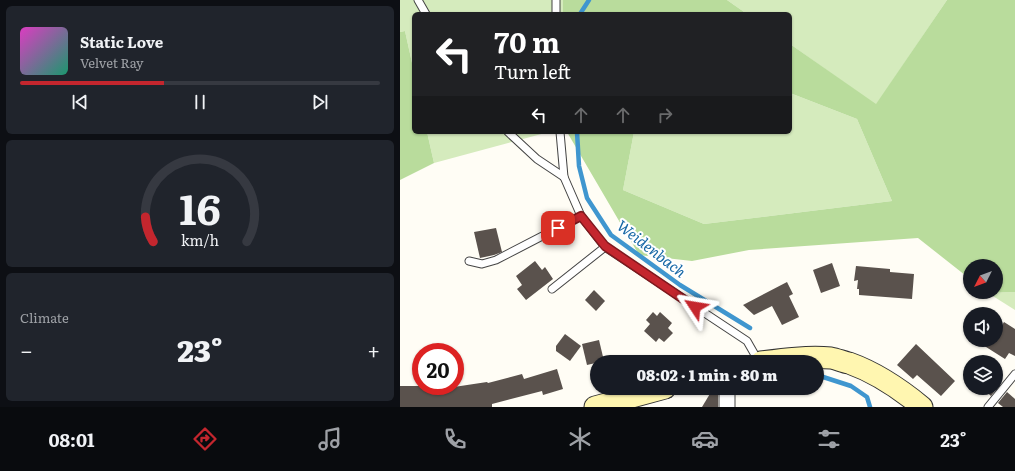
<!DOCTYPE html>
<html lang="en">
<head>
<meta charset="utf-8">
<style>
	:root { --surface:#171b24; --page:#20242c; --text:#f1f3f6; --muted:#9ea1a6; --line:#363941; --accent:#c4262e }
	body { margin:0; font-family:Literata,serif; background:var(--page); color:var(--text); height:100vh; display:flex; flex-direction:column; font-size:15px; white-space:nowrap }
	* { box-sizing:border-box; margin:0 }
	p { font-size:13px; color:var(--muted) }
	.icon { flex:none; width:22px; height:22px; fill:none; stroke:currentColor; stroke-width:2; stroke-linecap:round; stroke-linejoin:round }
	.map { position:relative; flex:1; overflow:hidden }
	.panel { display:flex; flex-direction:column; gap:6px; padding:6px; background:#0d0f14; width:400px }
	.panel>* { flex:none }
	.hud { position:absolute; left:12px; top:12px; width:380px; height:122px; border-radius:6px; box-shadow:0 1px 3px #0004; background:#202124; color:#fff; overflow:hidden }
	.needle { width:26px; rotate:228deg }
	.tools { position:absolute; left:563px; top:259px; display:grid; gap:8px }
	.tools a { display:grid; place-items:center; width:40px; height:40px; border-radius:50%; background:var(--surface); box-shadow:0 1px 3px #0004; font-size:20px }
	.speed { position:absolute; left:12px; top:343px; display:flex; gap:8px; font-size:20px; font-weight:700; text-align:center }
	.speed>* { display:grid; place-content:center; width:52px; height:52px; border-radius:50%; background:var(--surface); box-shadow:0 1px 3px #0004; line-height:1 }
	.speed .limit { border:6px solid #d22; background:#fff; color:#111 }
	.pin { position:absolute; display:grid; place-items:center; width:34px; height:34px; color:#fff; margin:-17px; border-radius:8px; box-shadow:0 2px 6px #0006 }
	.me { position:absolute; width:44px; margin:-22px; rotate:303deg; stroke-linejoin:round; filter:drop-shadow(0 0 3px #0008) }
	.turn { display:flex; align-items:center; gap:14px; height:84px; padding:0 16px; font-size:18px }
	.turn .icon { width:52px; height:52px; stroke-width:2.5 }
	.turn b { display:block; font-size:28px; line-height:34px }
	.lanes { display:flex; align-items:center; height:38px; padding:0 16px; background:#0003; justify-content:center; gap:20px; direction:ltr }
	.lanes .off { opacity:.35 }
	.big { font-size:30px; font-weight:800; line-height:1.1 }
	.panel .card { flex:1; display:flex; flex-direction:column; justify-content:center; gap:6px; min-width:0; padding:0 14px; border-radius:6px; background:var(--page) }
	.panel .dial { align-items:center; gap:0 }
	.dial svg { height:104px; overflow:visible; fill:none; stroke:var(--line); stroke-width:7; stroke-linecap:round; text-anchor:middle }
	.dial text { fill:var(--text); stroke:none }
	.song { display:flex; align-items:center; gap:12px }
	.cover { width:48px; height:48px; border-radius:6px; background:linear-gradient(135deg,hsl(310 70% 55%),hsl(160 70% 35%)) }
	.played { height:4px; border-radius:2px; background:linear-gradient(90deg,var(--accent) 40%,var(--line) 40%) }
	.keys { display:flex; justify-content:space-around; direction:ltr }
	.heat { display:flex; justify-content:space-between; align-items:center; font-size:22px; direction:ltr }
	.trip { position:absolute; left:190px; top:355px; width:234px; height:40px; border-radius:20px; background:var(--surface); box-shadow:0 1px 3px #0004; font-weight:800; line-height:40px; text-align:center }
	.menu { display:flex; height:64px; justify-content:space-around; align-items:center; background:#090b0e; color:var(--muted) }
	.menu .icon { width:28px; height:28px }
	.menu .selected { color:var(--accent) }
	.menu b { font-size:18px; color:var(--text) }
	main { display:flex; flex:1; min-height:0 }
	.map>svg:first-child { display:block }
	.green { fill:#d5ebbd }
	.forest { fill:#b9dc9c }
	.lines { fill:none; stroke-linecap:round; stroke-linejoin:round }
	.stream { stroke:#3f96cf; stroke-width:4.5 }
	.building { fill:#5a524d }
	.lane-casing { stroke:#444; stroke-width:9 }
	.street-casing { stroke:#444; stroke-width:17 }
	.secondary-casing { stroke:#333; stroke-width:23 }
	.lane { stroke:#fff; stroke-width:7 }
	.street { stroke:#fff; stroke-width:15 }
	.secondary { stroke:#fff6b0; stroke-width:21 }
	.route-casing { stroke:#7f191e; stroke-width:10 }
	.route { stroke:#c4262e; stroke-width:7 }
	.labels { text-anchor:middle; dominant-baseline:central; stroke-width:4; stroke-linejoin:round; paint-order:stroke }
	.water-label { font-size:15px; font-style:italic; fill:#1768a6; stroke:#fff }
</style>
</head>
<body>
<main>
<section class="panel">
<div class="card">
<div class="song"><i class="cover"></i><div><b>Static Love</b><p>Velvet Ray</p></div></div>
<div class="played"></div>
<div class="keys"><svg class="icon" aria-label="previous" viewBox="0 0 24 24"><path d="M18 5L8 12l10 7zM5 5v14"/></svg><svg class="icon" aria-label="pause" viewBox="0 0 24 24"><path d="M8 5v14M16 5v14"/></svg><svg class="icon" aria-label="next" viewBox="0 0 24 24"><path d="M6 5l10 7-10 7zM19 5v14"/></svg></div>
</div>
<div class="card dial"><svg viewBox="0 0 100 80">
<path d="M14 69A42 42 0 1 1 86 69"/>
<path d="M14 69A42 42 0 0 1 8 50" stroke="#c4262e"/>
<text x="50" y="56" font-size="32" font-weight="700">16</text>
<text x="50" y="72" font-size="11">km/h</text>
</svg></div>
<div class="card"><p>Climate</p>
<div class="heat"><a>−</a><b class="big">23°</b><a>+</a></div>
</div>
</section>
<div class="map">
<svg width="615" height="407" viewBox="0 0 615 407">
	<rect width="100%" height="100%" fill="#fffdf5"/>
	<g class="green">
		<polygon points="0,0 163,0 163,14 14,14 14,72 5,31 0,32"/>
		<polygon points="327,0 547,0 476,105 390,44 390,14 347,14"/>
		<polygon points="390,93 457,119 492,201 304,224 223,190 234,132 390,132"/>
		<polygon points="27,132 149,132 34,163"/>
		<polygon points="615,292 615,310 588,293"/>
	</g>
	<g class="forest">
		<polygon points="163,0 327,0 347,14 163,14"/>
		<polygon points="547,0 615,0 615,292 588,293 587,292 596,292 596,266 570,266 570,279 518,238 349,250 292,261 239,255 167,132 234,132 223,190 304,224 492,201 457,119 390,93 390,44 476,104"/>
		<polygon points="5,31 14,72 14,132 27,132 34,163 0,180 0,32"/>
	</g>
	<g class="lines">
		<g class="stream">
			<polyline points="180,14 189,0"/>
			<polyline points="177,132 179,166 187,198 211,235 280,285 350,328"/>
			<polyline points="417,375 451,386 467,397 470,407"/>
		</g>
	</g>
	<g class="building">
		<polygon points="96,228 102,252 94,255 80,258 74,232"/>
		<polygon points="135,261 142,270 145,267 153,279 126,300 117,289 122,285 116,276"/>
		<polygon points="432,263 440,286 421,293 413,270"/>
		<polygon points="456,266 490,269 490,272 514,274 512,299 459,295 459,289 457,289 458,280 454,281"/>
		<polygon points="387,282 393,294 389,296 399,317 382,325 372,306 354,315 343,305"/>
		<polygon points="194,290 205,301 196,311 185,300"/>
		<polygon points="253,312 257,316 260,312 272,323 268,328 273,333 264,342 259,338 256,342 244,331 250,324 246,320"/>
		<polygon points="604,322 615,329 615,356 609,353 605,359 575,340 596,340 596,335"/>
		<polygon points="165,334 181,346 170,361 156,351 156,346"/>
		<polygon points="199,340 204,361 187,365 182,344"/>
		<polygon points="516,344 555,381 541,396 517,375 513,379 497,365"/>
		<polygon points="157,369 163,389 143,395 142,391 92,404 92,407 0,407 0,386 34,386 34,390 87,382 88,383 122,374 124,379"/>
		<polygon points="582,388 597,388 591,396"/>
		<polygon points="311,392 318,395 318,407 302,407"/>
		<polygon points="607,392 615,399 615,407 603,407 598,403"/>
	</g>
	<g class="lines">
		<g class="lane-casing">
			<g id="lane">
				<polyline points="18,0 26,14"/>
				<polyline points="156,0 156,14"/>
				<polyline points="108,132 137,159 164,177"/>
				<polyline points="160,132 164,177 181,216 205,247 347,341 359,362"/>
				<polyline points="69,261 82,264 96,260 181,216"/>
				<polyline points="152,289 205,247"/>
				<polyline points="588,407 615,374"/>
			</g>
		</g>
		<g class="street-casing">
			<polyline id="street" points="327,388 327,407"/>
		</g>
		<g class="secondary-casing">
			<g id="secondary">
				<path d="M361,362C384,359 408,356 431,358C437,359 443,362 449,363C477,373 499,388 522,407"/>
				<polyline points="195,407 265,388"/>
			</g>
		</g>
		<use href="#lane" class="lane"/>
		<use href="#street" class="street"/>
		<use href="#secondary" class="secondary"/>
	</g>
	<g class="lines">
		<g class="route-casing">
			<polyline id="route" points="158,228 181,216 205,246 295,307"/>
		</g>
		<use href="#route" class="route"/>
	</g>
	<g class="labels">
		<g class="water-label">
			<text transform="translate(252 248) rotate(38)">Weidenbach</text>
		</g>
	</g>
</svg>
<div class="tools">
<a><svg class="needle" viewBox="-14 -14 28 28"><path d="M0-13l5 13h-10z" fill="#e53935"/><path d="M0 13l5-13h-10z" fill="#9ea1a6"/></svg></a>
<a><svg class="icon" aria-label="sound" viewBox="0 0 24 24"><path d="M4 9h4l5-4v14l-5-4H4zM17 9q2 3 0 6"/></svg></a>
<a><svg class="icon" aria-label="layers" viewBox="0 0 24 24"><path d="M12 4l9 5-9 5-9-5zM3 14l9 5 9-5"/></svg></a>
</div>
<div class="speed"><div class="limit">20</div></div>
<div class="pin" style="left:158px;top:228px;background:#d93025"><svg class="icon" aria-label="arrive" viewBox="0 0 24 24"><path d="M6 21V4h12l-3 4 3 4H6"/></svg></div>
<svg class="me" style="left:295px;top:307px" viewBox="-20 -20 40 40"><path d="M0-17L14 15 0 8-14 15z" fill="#c4262e" stroke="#fff" stroke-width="4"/></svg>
<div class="trip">08:02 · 1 min · 80 m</div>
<div class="hud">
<div class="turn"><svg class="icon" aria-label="left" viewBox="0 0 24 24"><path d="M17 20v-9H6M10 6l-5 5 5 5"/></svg><div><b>70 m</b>Turn left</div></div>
<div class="lanes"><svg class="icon" aria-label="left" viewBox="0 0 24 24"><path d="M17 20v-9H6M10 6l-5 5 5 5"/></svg><svg class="icon off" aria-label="ahead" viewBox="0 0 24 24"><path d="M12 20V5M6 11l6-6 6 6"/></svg><svg class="icon off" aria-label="ahead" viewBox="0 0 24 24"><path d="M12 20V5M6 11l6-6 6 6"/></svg><svg class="icon off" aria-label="right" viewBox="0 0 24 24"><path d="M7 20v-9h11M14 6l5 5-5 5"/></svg></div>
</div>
</div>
</main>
<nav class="menu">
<b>08:01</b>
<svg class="icon selected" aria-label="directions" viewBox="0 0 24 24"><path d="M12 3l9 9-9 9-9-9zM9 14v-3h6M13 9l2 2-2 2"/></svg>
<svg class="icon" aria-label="music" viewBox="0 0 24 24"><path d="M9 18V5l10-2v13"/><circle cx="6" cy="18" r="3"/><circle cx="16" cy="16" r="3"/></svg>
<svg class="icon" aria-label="phone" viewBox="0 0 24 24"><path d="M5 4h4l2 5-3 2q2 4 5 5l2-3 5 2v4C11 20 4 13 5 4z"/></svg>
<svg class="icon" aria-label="climate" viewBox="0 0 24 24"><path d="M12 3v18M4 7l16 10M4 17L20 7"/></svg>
<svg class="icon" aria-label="car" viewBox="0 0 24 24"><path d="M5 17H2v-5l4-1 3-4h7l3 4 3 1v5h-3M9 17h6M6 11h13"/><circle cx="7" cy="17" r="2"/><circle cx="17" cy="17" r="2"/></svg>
<svg class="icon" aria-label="filters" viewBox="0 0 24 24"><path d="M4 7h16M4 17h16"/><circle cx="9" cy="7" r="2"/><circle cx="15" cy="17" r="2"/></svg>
<b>23°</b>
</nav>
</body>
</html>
